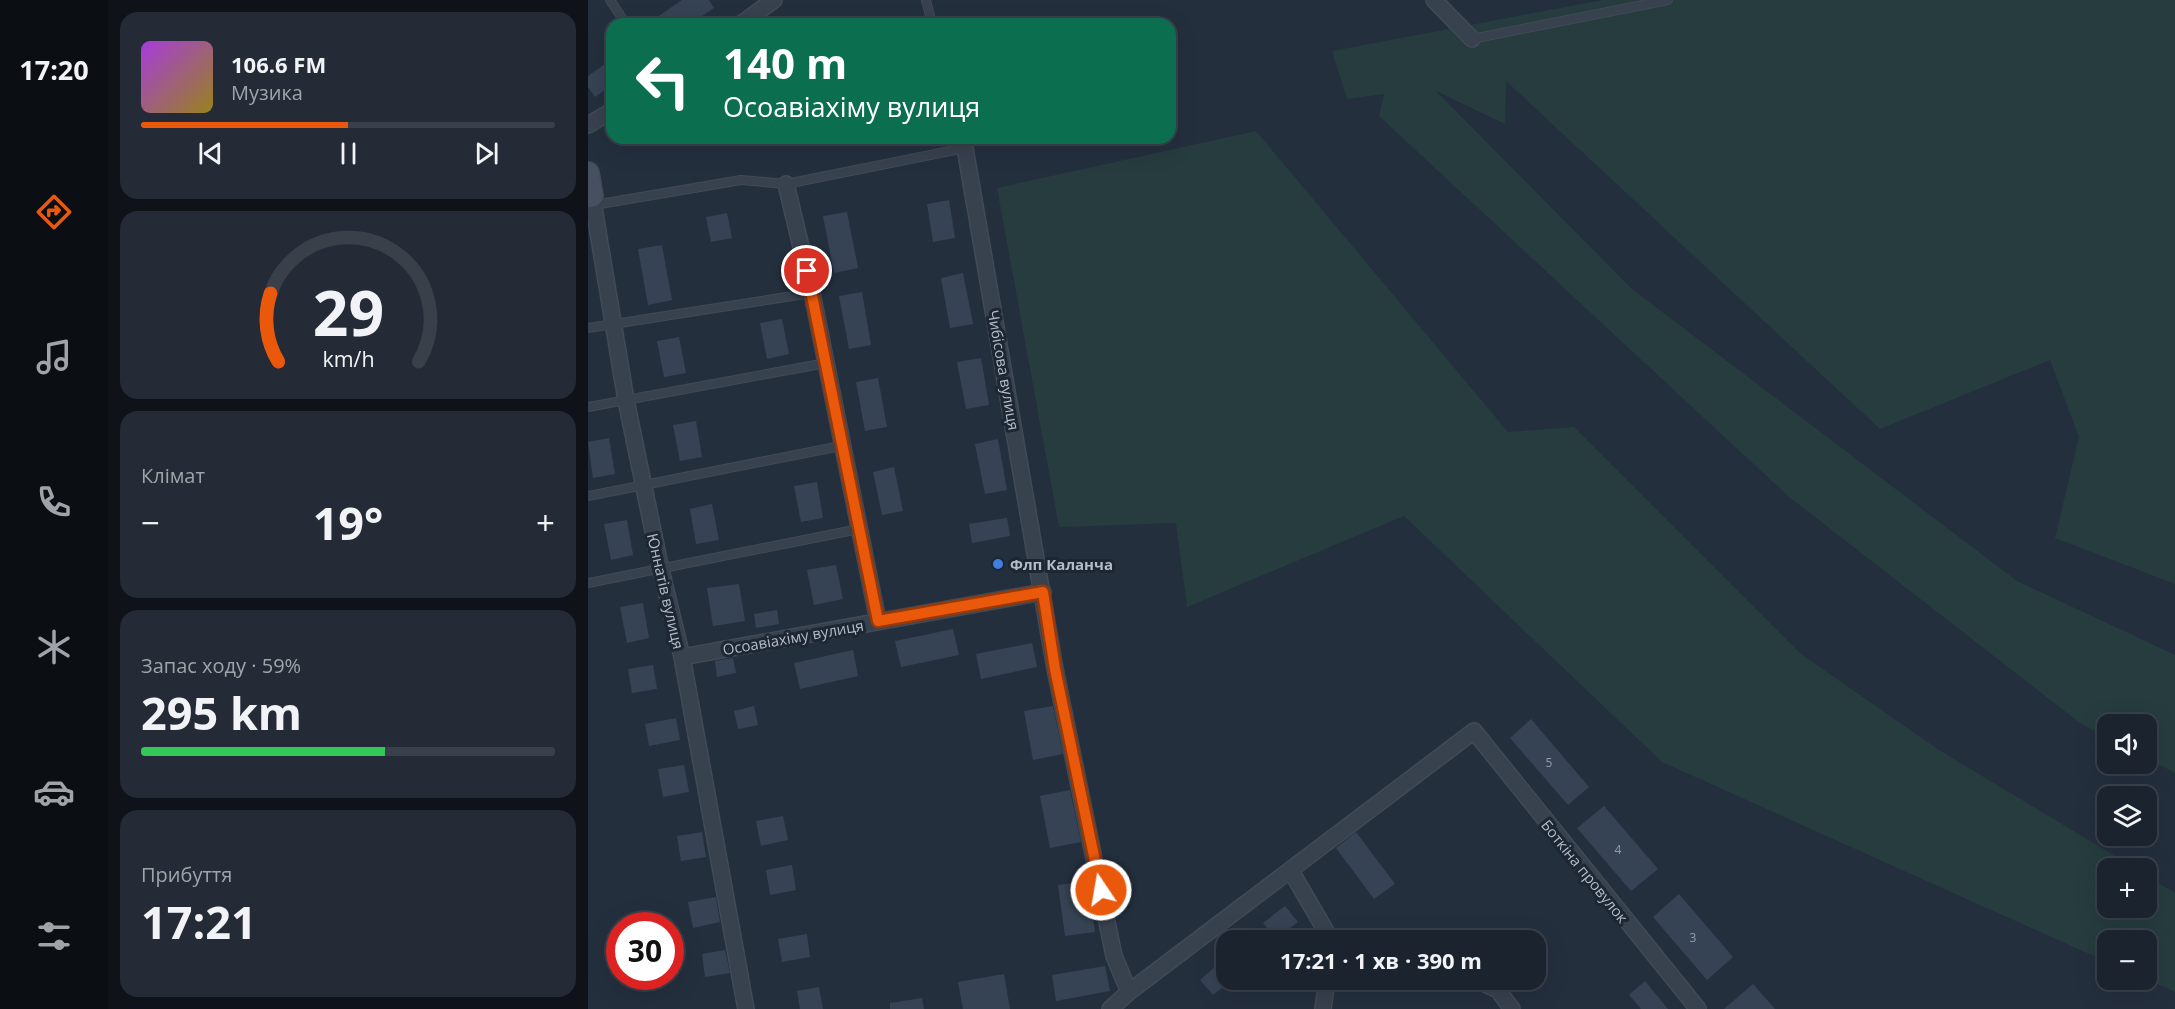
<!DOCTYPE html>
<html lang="uk">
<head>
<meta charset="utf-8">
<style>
	:root { --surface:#1b232e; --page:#242b36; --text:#f1f3f6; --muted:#a0a4aa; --line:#39404a; --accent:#ea580c }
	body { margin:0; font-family:"Open Sans",sans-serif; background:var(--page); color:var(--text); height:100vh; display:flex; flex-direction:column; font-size:22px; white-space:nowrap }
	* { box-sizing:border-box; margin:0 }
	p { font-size:20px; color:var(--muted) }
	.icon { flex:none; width:33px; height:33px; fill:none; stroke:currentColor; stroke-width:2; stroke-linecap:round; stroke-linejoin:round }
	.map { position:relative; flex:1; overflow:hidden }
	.drawer { display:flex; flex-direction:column; gap:12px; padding:12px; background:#0f1319; width:480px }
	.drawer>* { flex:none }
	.banner { position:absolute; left:18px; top:18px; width:570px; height:126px; border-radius:18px; box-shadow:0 6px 24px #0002,0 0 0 2px var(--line); background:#0b6e4f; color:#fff; overflow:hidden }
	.buttons { position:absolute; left:1509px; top:714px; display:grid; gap:12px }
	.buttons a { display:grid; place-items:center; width:60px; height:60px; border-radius:12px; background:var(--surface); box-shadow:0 6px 24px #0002,0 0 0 2px var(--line); font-size:30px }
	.speed { position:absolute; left:18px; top:912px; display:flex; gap:12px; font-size:30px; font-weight:700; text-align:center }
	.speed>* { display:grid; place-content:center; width:78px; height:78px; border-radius:50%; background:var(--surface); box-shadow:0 6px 24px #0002,0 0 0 2px var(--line); line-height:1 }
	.speed .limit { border:9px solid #d22; background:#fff; color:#111 }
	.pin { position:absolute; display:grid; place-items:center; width:51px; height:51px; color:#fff; margin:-26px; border:3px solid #fff; border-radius:50%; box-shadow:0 2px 6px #0007 }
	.me { position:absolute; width:66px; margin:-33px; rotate:348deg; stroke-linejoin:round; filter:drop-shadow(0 0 4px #0008) }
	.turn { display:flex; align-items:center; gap:21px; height:126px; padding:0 18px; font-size:27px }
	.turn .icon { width:78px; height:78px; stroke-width:2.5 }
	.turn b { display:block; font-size:42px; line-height:51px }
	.big { font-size:45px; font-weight:700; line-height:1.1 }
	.drawer .card { flex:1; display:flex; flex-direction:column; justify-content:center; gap:9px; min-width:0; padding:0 21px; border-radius:18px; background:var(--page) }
	.drawer .dial { align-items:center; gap:0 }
	.dial svg { height:156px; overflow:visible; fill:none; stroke:var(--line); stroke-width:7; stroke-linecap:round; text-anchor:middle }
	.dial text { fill:var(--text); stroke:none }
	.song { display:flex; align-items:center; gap:18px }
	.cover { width:72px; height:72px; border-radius:9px; background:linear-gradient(135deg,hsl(280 70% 55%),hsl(50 70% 35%)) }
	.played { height:6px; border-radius:3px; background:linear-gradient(90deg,var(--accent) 50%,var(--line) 50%) }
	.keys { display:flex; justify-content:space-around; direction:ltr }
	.heat { display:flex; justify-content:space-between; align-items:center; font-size:33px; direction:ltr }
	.charge { height:9px; border-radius:4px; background:linear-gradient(90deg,#34c759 59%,var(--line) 0) }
	.trip { position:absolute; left:628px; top:930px; width:330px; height:60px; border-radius:18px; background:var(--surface); box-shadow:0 6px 24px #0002,0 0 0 2px var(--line); font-weight:700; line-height:60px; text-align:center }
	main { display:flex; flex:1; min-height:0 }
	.dock { display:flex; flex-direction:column; width:108px; justify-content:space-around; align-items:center; background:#0b0e12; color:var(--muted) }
	.dock .icon { width:42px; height:42px }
	.dock .selected { color:var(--accent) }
	.dock b { font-size:27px; color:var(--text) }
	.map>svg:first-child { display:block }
	.green { fill:#263c3f }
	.building { fill:#364354 }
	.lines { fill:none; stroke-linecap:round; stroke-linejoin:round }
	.lane-casing { stroke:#414a57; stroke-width:10 }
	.street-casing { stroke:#414a57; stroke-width:18 }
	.secondary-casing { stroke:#414a57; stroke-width:24 }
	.lane { stroke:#38414e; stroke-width:8 }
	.street { stroke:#38414e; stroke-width:15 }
	.secondary { stroke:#465061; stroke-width:21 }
	.route-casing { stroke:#983908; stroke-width:15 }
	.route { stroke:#ea580c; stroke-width:10 }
	.shop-dot { fill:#3f7fe0; stroke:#1d2633; stroke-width:2 }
	.labels { text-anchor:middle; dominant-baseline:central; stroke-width:6; stroke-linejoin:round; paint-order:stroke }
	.number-label { font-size:12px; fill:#929caa }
	.street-label { font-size:15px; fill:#b4bcc9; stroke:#1d2633 }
	.poi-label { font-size:15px; font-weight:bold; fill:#b4bcc9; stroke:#1d2633; text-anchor:start }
</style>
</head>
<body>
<main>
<nav class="dock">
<b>17:20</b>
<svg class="icon selected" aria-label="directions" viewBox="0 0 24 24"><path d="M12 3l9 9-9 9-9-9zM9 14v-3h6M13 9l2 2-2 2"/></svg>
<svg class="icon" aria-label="music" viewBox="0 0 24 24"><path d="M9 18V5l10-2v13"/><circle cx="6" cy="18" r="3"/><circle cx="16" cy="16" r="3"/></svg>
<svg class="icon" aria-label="phone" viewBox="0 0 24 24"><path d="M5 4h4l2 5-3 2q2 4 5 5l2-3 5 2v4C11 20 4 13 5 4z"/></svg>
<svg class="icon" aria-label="climate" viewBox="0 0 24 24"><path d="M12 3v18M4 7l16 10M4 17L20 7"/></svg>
<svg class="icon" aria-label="car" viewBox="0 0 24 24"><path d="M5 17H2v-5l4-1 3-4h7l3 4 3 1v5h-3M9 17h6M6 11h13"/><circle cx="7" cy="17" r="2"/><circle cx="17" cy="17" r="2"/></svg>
<svg class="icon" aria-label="filters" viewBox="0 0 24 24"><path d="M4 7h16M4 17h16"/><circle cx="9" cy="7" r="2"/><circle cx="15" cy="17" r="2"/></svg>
</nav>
<section class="drawer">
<div class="card">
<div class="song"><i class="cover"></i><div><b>106.6 FM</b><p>Музика</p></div></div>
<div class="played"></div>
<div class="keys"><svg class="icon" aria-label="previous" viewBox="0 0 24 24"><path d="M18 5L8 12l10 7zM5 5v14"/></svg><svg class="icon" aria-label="pause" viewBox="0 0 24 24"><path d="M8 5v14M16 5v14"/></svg><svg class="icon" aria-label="next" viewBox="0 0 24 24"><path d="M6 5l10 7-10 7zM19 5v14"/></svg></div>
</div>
<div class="card dial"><svg viewBox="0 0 100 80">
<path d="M14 69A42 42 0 1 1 86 69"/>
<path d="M14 69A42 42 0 0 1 10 34" stroke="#ea580c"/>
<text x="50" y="56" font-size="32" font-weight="700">29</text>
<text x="50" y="72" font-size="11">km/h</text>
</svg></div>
<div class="card"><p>Клімат</p>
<div class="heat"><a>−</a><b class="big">19°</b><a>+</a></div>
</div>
<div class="card"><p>Запас ходу · 59%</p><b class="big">295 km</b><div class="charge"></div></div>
<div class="card"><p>Прибуття</p><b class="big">17:21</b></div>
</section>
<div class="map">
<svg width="1587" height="1009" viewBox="0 0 1587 1009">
	<rect width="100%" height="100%" fill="#242f3e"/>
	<g class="green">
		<polygon points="1015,0 1587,0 1587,584 1467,538 1491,437 1462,360 1292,429 918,81 917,124 848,91 1044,289 1429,581 1587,655 1587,773 1559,758 1558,724 1520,724 1519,738 1492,723 1200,496 791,116 796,94 759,99 744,51"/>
		<polygon points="668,131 920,432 986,427 1213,654 1351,750 1547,868 1520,868 1520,908 1558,908 1559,876 1587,893 1587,992 1559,979 1558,940 1520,940 1519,962 1074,762 816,516 599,607 588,523 471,527 409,188"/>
	</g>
	<g class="building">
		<polygon points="94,0 121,0 126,8 102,24 59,24"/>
		<polygon points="24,59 24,85 7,97 0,87 0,76"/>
		<polygon points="361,200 367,238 345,242 339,204"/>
		<polygon points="259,212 270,268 246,273 235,216"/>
		<polygon points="139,213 144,238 123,242 118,217"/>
		<polygon points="74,245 84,300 60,305 50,249"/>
		<polygon points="375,273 385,324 362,328 353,278"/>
		<polygon points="274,292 283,345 261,349 251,296"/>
		<polygon points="194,319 201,354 179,359 172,323"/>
		<polygon points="91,337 98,373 76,377 69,341"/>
		<polygon points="393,358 401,405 378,409 369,362"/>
		<polygon points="290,378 299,427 277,431 268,382"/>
		<polygon points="108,421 114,457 92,461 85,425"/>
		<polygon points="21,438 27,474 5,478 0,442"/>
		<polygon points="410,439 419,490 397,494 387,444"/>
		<polygon points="306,467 315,511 294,515 285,472"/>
		<polygon points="229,482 235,518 213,522 206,486"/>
		<polygon points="124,504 131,540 108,544 102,509"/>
		<polygon points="419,518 422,536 384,543 381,524"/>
		<polygon points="39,520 45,555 23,560 16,524"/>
		<polygon points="248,565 255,599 226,605 219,570"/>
		<polygon points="151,584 157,621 125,626 119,588"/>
		<polygon points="55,603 61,638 39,643 32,607"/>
		<polygon points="189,610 191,624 168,628 166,614"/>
		<polygon points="365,629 371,655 313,667 307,641"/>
		<polygon points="444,643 449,667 393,679 388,654"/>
		<polygon points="265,650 270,676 212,689 206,663"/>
		<polygon points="145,658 148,673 129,677 127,661"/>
		<polygon points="65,665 69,689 44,693 40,669"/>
		<polygon points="166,706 170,725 150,729 146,711"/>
		<polygon points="465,706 475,754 445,760 436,711"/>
		<polygon points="88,718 92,740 61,746 57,724"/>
		<polygon points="943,719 1001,787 980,805 922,738"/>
		<polygon points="96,765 101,792 75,797 70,769"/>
		<polygon points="482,790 493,842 462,848 452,796"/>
		<polygon points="1016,806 1070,869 1043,891 989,828"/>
		<polygon points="195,816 200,840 173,846 168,821"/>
		<polygon points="114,832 118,857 93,861 89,836"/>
		<polygon points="768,832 807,884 786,899 748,848"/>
		<polygon points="204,865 208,890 182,895 178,870"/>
		<polygon points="500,881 507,932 477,936 470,885"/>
		<polygon points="1091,894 1145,957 1119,980 1065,917"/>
		<polygon points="128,897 132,922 105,928 100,902"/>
		<polygon points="697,906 710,922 688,939 675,923"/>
		<polygon points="219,934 222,957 194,962 190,939"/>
		<polygon points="137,950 142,973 117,977 114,954"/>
		<polygon points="517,966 522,991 468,1001 464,975"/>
		<polygon points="628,966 642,982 625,995 612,980"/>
		<polygon points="416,974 422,1009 375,1009 370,982"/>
		<polygon points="1057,981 1080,1009 1053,1009 1041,995"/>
		<polygon points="1165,984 1187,1009 1136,1009"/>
		<polygon points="231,987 235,1009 212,1009 209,991"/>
		<polygon points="334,998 336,1009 302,1009 302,1003"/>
	</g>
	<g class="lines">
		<g class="lane-casing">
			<g id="lane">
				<polyline points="22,0 38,24"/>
				<polyline points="338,0 344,24"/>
				<polyline points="884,39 1080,0"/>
				<polyline points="6,205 153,180 198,184 377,148 375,138"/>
				<polyline points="0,328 224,293"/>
				<polyline points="0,407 238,363"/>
				<polyline points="0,496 253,446"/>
				<polyline points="0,583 271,529"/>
			</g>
		</g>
		<g class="street-casing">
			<g id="street">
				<polyline points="846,0 884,39"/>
				<polyline points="153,24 186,0"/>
				<polyline points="0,125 24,111"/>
				<polyline points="377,148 467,669 526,956 541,992"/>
				<polyline points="198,184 224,293 290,621"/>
				<polyline points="4,196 38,400 73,570 94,657 158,1009"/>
				<polyline points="94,657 455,592"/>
				<polyline points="703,871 743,940"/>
				<polyline points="889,980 910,990 924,1009"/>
				<polyline points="522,1009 541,992 886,731 1110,1009"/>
				<polyline points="735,1009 739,980"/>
			</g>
		</g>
		<g class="secondary-casing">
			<polyline id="secondary" points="0,173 4,196 0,197"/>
		</g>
		<use href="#lane" class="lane"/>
		<use href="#street" class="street"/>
		<use href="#secondary" class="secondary"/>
	</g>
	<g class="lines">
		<g class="route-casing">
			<polyline id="route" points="219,271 290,621 455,592 467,669 513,890"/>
		</g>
		<use href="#route" class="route"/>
	</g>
	<circle class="shop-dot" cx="410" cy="564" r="6"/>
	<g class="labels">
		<g class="number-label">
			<text x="961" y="762">5</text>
			<text x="1030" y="849">4</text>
			<text x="1105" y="937">3</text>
		</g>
		<g class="street-label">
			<text transform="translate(416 370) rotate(80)">Чибісова вулиця</text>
			<text transform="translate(78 591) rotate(77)">Юннатів вулиця</text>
			<text transform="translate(205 637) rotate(-10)">Осоавіахіму вулиця</text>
			<text transform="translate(997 871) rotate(51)">Боткіна провулок</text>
		</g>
		<g class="poi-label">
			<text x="422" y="564">Флп Каланча</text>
		</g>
	</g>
</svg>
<div class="buttons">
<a><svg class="icon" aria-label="sound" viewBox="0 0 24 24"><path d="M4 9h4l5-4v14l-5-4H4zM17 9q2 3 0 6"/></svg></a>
<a><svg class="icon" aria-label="layers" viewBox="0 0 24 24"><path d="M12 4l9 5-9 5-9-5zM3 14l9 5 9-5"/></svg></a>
<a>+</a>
<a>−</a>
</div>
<div class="speed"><div class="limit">30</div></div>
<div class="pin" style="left:219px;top:271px;background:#d93025"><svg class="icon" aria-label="arrive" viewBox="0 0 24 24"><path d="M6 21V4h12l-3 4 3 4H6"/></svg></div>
<svg class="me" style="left:513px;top:890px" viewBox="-20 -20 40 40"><circle r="17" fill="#ea580c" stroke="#fff" stroke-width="3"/><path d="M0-11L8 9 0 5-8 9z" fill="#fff"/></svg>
<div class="trip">17:21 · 1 хв · 390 m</div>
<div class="banner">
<div class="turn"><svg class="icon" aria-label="left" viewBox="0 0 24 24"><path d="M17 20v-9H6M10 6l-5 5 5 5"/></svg><div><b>140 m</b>Осоавіахіму вулиця</div></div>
</div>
</div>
</main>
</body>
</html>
